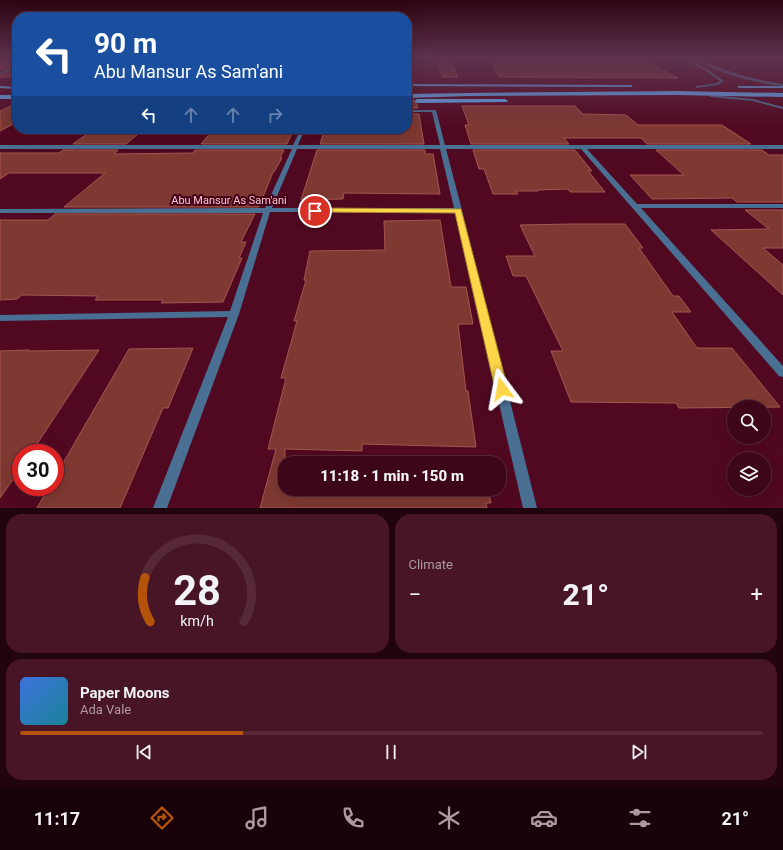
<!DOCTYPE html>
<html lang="en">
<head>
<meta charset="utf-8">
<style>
	:root { --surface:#3d0719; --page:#481526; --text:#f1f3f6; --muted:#ad99a2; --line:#562838; --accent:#b45309 }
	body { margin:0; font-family:Roboto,sans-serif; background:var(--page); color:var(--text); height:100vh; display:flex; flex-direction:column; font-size:15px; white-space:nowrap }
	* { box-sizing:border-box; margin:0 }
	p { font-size:13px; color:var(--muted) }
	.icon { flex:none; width:22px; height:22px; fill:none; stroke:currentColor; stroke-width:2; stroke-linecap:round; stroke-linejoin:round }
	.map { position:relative; height:508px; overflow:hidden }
	.side { display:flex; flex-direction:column; gap:6px; padding:6px; background:#22040e; flex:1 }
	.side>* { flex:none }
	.hud { position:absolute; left:12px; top:12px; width:400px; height:122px; border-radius:16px; box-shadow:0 4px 16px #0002,0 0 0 1px var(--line); background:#1a4fa0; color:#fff; overflow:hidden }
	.buttons { position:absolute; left:727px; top:400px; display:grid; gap:8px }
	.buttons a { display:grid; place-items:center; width:44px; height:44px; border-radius:50%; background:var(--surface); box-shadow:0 4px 16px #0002,0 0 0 1px var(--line); font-size:20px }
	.speed { position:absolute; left:12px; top:444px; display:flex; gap:8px; font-size:20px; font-weight:700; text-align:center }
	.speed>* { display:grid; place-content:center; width:52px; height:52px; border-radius:50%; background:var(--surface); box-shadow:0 4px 16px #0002,0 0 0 1px var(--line); line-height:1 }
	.speed .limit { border:6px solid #d22; background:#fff; color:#111 }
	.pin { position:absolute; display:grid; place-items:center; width:34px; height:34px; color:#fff; margin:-17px; border:2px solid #fff; border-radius:50%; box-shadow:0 1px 4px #0007 }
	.me { position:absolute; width:44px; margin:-22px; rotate:347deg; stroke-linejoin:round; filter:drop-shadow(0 0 3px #0008) }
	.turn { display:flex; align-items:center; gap:14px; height:84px; padding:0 16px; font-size:18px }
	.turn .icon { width:52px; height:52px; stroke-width:2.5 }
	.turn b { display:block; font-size:28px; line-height:34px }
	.lanes { display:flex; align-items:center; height:38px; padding:0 16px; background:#0003; justify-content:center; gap:20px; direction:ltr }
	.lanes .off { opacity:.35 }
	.big { font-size:30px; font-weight:800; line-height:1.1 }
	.side .tile { flex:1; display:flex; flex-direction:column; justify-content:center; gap:6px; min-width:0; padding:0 14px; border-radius:16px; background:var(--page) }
	.side .dial { align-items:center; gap:0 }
	.dial svg { height:104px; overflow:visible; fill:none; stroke:var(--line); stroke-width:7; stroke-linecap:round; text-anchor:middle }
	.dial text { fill:var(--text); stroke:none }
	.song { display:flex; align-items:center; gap:12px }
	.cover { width:48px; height:48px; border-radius:6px; background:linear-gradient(135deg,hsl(220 70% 55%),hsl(190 70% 35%)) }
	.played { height:4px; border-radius:2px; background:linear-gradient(90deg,var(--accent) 30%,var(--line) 30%) }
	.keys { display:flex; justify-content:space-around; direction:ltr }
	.heat { display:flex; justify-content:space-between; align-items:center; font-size:22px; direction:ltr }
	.side .tiles { flex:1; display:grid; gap:6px; grid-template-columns:1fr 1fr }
	.tile:last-child { grid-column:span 2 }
	.trip { position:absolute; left:278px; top:456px; width:228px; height:40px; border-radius:16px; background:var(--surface); box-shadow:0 4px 16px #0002,0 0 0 1px var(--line); font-weight:800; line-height:40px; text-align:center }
	.dock { display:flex; height:64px; justify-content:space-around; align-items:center; background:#18030a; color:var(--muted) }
	.dock .icon { width:28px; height:28px }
	.dock .active { color:var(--accent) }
	.dock b { font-size:18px; color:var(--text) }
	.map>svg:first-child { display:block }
	.building { fill:#7e3932; stroke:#a5574f }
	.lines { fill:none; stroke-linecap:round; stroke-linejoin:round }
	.service { fill:#496f93; fill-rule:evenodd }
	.minor { fill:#496f93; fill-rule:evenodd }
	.tertiary { fill:#496f93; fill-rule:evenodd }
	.primary { fill:#60b3fc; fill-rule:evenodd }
	.route { fill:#ffd54a; stroke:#a68a30 }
	.labels { text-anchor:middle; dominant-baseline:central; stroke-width:4; stroke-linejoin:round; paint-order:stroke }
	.street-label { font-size:11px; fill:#f5c8d0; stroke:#450018 }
</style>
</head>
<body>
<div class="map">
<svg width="783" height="508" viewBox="0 0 783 508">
	<rect width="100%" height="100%" fill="#510921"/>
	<g class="building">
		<polygon points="0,61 17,61 17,66 0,70"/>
		<polygon points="509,61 648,62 678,78 499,77 491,62 511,63"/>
		<polygon points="438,63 452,63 458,77 442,77"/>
		<polygon points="17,71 17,77 0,77 0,75"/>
		<polygon points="407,99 414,99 413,101 417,104 418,108 407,108"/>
		<polygon points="17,103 17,122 0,131 0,111"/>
		<polygon points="462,106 575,106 583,114 626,115 638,125 722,125 751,144 647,144 641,138 564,138 569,144 471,144 465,125 469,125"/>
		<polygon points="407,114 419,114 424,144 320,144 325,129 407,129"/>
		<polygon points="94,129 144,129 126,144 73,144"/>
		<polygon points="214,129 294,129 287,144 201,144"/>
		<polygon points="63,150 118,150 114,154 193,153 195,150 284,150 280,158 282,158 274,172 273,172 259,207 64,207 105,173 9,173 0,179 0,153 59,153"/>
		<polygon points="317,150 425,150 425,154 433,154 440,194 344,193 343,199 301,200"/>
		<polygon points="473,150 575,150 592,171 588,171 605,192 570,192 568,189 537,190 538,191 516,191 518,194 493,194 484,169 479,169"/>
		<polygon points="656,150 762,150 769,155 783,155 783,202 737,202 732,198 652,199 630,175 684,175"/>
		<polygon points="745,210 783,210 783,248 763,248 783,265 783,295 711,230 769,229"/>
		<polygon points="55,214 255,214 241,242 246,242 239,258 242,258 223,302 161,303 163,300 95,300 98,296 22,295 17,299 0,300 0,220 48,220"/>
		<polygon points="440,220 451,287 466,287 473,324 458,324 466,391 468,391 476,447 362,444 362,451 285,449 285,489 488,489 491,503 486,503 487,508 260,508 276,449 268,449 286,378 281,378 297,321 294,321 306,280 304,280 310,251 385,250 384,221"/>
		<polygon points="570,224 625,224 643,248 639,248 673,296 679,296 691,312 672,312 697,348 732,348 780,407 679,408 676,403 571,402 551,351 563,351 526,276 513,276 506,256 535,256 520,225"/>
		<polygon points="193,348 168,408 163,408 120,508 37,508 49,487 55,487 55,477 129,349"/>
		<polygon points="29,350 29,351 99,350 31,453 21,453 21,468 0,498 0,351"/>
	</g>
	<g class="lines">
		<polygon class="service" points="16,67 17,67 17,69 0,74 0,72"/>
		<g class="minor">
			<polygon points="407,57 680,57 682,58 407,59"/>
			<polygon points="692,57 783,57 783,59 693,59"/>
			<path d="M407,110H436L445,145H783V149H587L637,204H783V208H641L783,366V377L779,376L581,149H446L462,210V211L537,508H523L455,212H270L239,314L167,508H153L228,317L0,321V315L230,311L263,213H0V209L265,208L292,149H0V145H293L301,129H305L298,145H440L432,112H407ZM297,149H440L454,208H272Z"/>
		</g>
		<g class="tertiary">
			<polygon points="677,57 681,57 706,68 724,81 718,85 696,88 696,86 717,83 720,81 704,70"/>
			<path d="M690,57H694C723,70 752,80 783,84V86C754,83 715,73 690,57Z"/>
			<polygon points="407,82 421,85 419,86 407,84"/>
			<polygon points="710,95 753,99 783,107 783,109 753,101 711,97 709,96"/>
		</g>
		<g class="primary">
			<polygon points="407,84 631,85 633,86 631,87 407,86"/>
			<polygon points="0,86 17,87 17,89 0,88"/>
			<polygon points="737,86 783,86 783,88 739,88"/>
			<polygon points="677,91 783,93 783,97 677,95 468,96 407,98 407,94 468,93"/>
			<rect x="0" y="95" width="17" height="4"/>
			<polygon points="505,99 508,101 507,102 417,103 414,101 417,99"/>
		</g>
	</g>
	<linearGradient id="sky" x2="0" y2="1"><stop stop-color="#2d0512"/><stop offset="0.45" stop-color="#5f324e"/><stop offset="1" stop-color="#5f324e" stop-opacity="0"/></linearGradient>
	<rect width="783" height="128" fill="url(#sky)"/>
	<polygon class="route" points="315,208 461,209 508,389 506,393 502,394 497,393 495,389 455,213 312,212 311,211"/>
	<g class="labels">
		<g class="street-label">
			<text x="229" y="200">Abu Mansur As Sam'ani</text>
		</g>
	</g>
</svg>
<div class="buttons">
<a><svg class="icon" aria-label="search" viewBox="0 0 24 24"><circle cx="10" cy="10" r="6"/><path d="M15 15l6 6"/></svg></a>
<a><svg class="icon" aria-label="layers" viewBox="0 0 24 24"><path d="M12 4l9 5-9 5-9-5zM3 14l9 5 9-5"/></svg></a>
</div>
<div class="speed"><div class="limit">30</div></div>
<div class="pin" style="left:315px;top:211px;background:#d93025"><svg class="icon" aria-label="arrive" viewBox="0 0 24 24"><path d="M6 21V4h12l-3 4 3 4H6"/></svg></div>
<svg class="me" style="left:502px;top:389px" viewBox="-20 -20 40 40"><path d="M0-17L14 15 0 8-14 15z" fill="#ffd54a" stroke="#fff" stroke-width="4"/></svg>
<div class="trip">11:18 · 1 min · 150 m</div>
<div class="hud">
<div class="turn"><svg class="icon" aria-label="left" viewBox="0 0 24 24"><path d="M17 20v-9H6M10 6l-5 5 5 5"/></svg><div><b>90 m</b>Abu Mansur As Sam'ani</div></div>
<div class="lanes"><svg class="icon" aria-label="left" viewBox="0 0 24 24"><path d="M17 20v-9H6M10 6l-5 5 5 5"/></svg><svg class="icon off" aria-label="ahead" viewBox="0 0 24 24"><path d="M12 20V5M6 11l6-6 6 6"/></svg><svg class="icon off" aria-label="ahead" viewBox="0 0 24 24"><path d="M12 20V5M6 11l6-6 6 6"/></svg><svg class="icon off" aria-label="right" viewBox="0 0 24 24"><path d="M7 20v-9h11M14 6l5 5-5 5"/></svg></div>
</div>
</div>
<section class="side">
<div class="tiles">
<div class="tile dial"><svg viewBox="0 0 100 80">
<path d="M14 69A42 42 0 1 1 86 69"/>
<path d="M14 69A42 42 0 0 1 10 35" stroke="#b45309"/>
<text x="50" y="56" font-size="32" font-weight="700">28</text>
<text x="50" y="72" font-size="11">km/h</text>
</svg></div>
<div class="tile"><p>Climate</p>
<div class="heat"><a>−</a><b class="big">21°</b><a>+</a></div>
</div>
<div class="tile">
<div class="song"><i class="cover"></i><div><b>Paper Moons</b><p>Ada Vale</p></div></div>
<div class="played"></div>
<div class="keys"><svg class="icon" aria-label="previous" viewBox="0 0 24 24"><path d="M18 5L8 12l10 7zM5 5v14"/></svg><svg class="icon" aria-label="pause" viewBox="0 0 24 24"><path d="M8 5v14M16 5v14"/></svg><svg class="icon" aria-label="next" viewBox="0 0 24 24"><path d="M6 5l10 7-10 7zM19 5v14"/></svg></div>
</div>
</div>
</section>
<nav class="dock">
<b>11:17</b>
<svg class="icon active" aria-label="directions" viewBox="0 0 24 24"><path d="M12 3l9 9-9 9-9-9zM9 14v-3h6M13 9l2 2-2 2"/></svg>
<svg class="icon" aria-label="music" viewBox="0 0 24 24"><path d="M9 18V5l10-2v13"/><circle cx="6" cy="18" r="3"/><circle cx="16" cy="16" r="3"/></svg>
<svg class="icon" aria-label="phone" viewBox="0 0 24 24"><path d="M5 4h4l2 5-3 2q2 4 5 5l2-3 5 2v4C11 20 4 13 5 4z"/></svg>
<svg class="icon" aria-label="climate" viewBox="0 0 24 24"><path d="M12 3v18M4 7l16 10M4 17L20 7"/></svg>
<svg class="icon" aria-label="car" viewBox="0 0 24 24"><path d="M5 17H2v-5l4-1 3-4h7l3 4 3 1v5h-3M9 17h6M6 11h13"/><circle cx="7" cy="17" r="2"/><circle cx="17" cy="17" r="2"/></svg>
<svg class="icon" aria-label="filters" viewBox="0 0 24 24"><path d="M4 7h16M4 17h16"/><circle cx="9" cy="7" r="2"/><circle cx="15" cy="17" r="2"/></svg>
<b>21°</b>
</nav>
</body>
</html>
